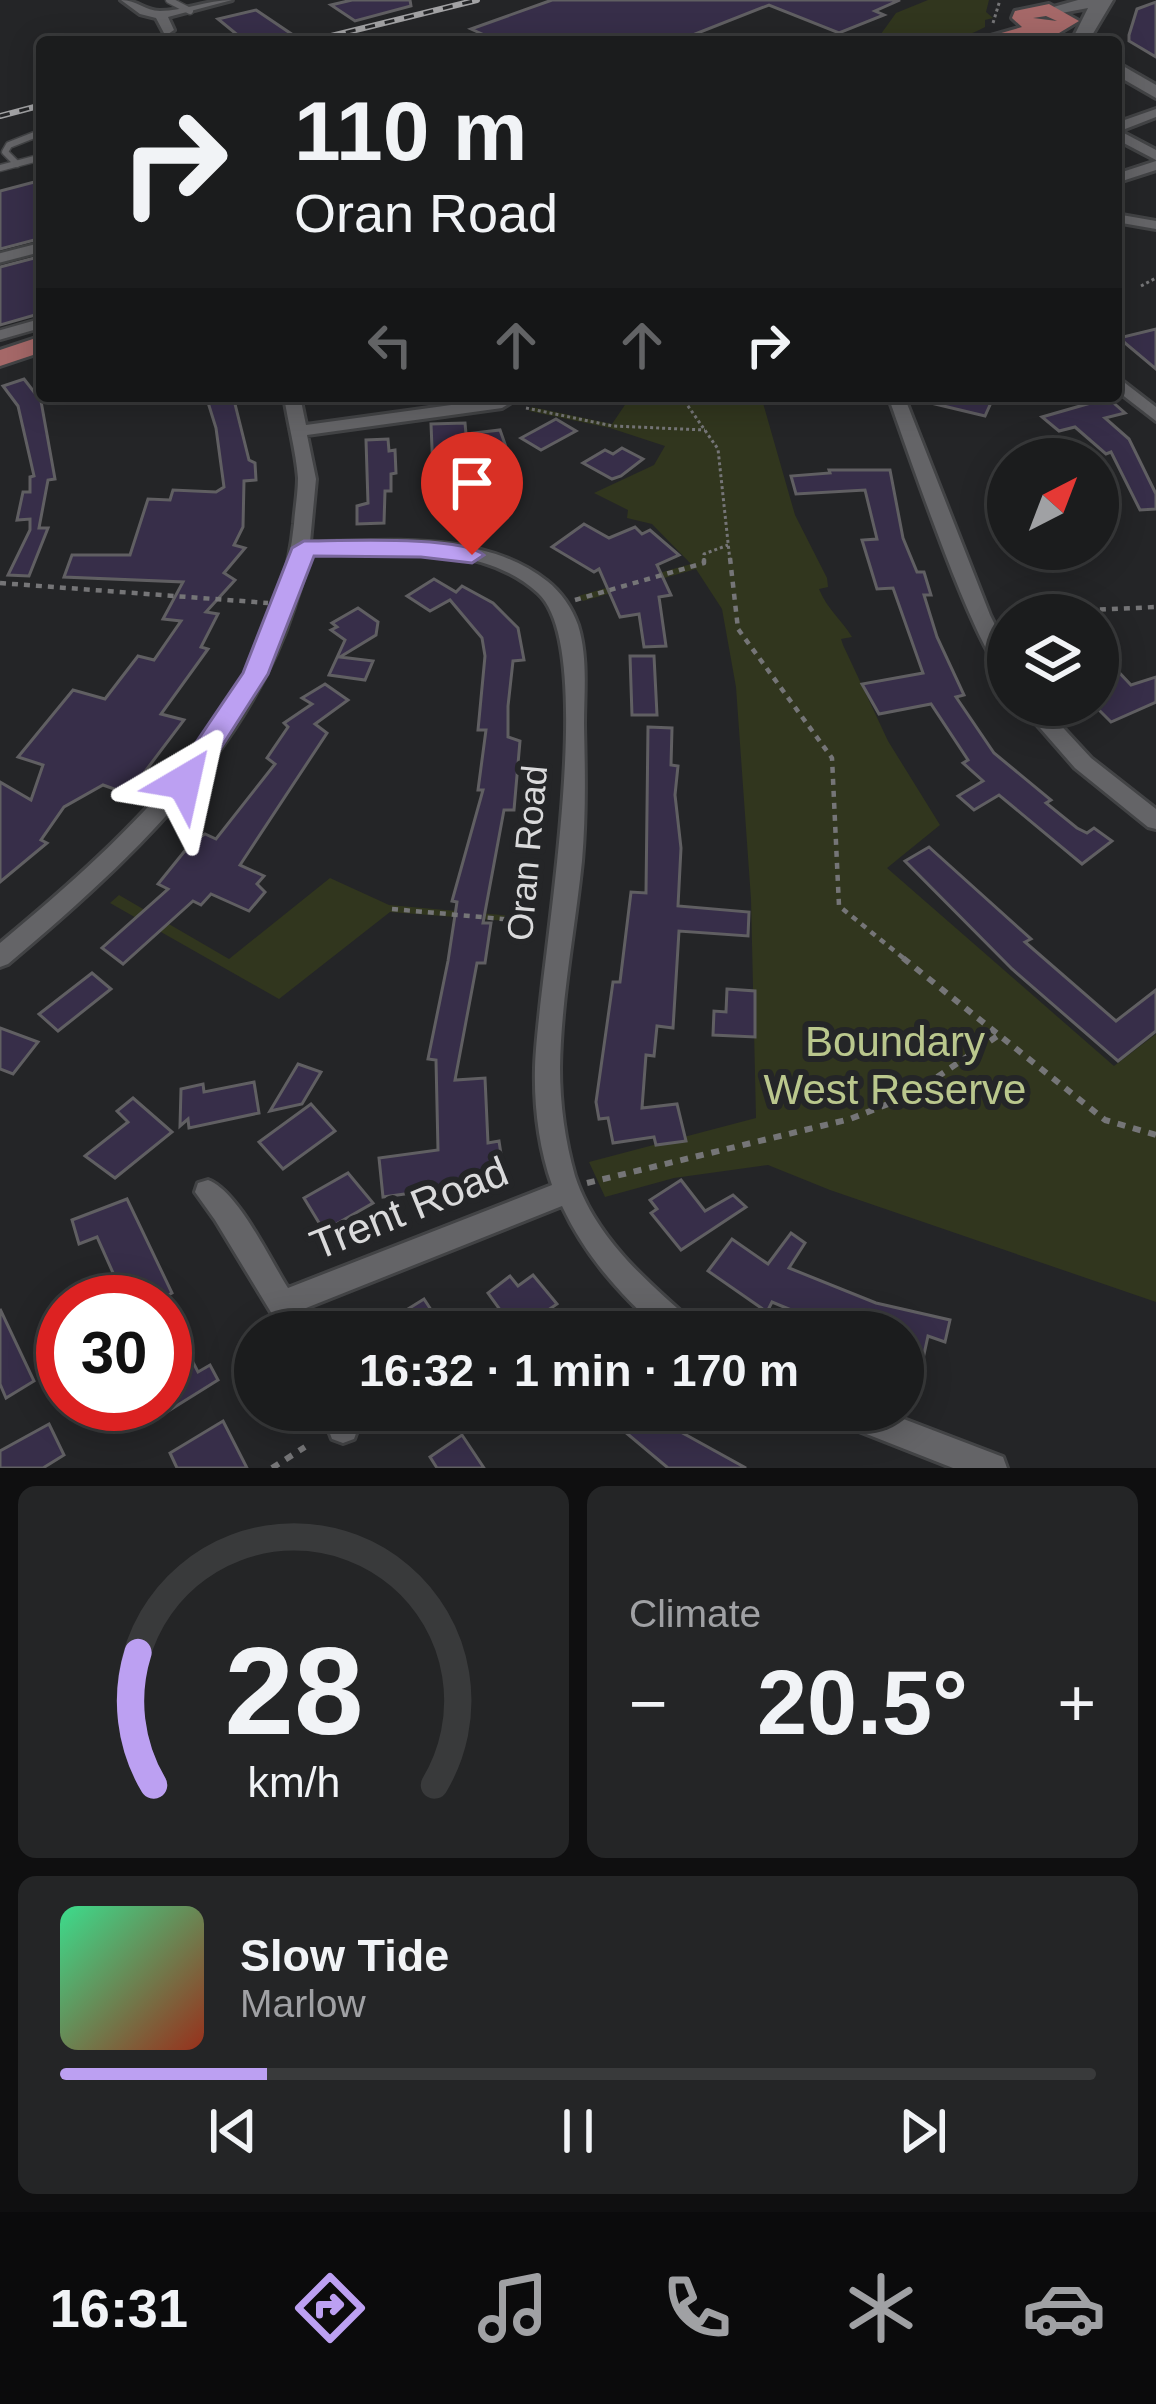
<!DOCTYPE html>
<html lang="en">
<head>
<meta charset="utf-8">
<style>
	:root { --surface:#1b1c1d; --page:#242526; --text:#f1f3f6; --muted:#a0a1a4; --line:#393a3b; --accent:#bca0f2 }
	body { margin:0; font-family:Helvetica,sans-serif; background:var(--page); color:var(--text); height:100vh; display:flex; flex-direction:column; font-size:45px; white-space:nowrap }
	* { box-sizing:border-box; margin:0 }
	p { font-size:39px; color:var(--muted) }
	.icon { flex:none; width:66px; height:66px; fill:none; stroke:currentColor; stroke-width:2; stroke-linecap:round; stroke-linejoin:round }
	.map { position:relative; height:1468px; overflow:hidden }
	.drawer { display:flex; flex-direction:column; gap:18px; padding:18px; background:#0f0f10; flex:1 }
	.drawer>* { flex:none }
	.top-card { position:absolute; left:36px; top:36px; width:1086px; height:366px; border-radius:12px; box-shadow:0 6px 30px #0003,0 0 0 3px var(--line); background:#1b1c1d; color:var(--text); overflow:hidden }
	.needle { width:78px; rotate:42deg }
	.controls { position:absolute; left:987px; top:438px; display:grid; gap:24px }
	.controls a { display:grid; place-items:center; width:132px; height:132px; border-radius:50%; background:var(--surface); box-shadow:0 6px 30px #0003,0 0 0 3px var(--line); font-size:60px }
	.speed { position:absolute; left:36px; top:1275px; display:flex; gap:24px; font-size:60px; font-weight:700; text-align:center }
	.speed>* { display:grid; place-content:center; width:156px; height:156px; border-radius:50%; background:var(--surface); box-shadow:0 6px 30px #0003,0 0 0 3px var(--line); line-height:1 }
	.speed .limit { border:18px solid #d22; background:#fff; color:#111 }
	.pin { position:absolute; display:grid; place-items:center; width:102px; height:102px; color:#fff; margin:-123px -51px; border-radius:50% 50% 50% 0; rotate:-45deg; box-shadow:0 0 12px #0007 }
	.pin .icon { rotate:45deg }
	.me { position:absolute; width:132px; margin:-66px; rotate:36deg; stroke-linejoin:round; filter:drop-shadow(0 0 9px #0008) }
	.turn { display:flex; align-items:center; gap:42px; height:252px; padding:0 60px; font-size:54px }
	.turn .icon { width:156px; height:156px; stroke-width:2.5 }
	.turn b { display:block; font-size:84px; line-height:102px }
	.lanes { display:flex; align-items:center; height:114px; padding:0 60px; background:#0003; justify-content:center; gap:60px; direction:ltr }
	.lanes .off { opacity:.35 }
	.big { font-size:90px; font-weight:700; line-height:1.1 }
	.drawer .card { flex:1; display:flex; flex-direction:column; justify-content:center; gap:18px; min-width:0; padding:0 42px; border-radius:18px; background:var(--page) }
	.drawer .dial { align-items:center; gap:0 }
	.dial svg { height:312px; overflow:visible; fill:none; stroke:var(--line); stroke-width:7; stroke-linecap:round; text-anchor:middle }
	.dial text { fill:var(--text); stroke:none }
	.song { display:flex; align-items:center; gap:36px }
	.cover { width:144px; height:144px; border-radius:18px; background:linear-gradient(135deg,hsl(150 70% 55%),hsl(10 70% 35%)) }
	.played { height:12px; border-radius:6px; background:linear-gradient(90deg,var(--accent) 20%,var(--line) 20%) }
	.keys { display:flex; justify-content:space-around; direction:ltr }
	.heat { display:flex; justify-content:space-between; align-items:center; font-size:66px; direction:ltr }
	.drawer .tiles { flex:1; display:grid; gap:18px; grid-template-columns:1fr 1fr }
	.card:last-child { grid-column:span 2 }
	.trip { position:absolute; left:234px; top:1311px; width:690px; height:120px; border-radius:60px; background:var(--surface); box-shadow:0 6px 30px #0003,0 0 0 3px var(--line); font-weight:700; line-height:120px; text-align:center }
	.tab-bar { display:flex; height:192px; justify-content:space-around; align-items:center; background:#0b0b0c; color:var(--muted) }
	.tab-bar .icon { width:84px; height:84px }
	.tab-bar .on { color:var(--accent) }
	.tab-bar b { font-size:54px; color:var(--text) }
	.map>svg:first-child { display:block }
	.green { fill:#31361e }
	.building { fill:#372e49; stroke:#605f62; stroke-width:3 }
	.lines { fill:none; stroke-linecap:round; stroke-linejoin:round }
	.lane-far1-casing { stroke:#424345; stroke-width:9 }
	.lane-casing { stroke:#424345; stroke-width:14 }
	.street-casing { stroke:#424345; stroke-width:6 }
	.secondary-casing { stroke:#424345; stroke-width:6 }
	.primary-casing { stroke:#424345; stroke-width:6 }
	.path-far2 { stroke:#757577; stroke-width:3; stroke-dasharray:3 3; stroke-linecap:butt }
	.path-far1 { stroke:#757577; stroke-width:4.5; stroke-dasharray:6 6; stroke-linecap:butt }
	.path { stroke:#757577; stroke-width:6; stroke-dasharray:8 8; stroke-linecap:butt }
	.lane-far1 { stroke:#646467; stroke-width:6 }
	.lane { stroke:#646467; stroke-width:9 }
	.street { fill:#646467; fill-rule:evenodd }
	.secondary { fill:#646467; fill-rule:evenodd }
	.primary { fill:#a56868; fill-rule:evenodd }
	.rail-casing { stroke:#a2a2a4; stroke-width:6 }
	.rail { stroke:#242527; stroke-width:3; stroke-dasharray:10; stroke-linecap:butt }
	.route { fill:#bca0f2; stroke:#7a689d; stroke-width:3 }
	.labels { text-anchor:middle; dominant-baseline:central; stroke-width:12; stroke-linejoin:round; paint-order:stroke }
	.street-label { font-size:36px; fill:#dadadb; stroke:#242527 }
	.near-park-label { font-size:42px; fill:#bac78d; stroke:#242527 }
	.near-street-label { font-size:42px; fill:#dadadb; stroke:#242527 }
</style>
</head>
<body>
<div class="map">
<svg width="1156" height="1468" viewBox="0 0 1156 1468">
	<rect width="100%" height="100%" fill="#242527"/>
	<g class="green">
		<path d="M928,0H989L986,12L993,18L985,20V27C950,47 904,42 865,42L881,34L896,13Z"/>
		<path d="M631,396H761L795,515L827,578L828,587L819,589C827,609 841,619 852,637L841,639L843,645L888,741L940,825L887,868L1114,1066L1156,1034V1302L830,1190L768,1165L674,1178L605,1197L589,1162L756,1118L751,899L736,687L722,609L696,569L583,601L578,596L691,564L652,524L627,518L628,510L594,493L654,465L665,446L610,428L529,411L532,407L612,424Z"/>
		<polygon points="330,878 389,905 535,918 534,923 390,912 279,999 110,903 119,895 229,959"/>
	</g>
	<g class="building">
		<polygon points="352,0 410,0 411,6 355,21 331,5"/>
		<polygon points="552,0 900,0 875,11 884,15 839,33 769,5 675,42 500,42 471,29"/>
		<polygon points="1156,2 1156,57 1129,41 1129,35 1137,9"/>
		<polygon points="256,10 296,37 246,42 218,19"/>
		<polygon points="42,180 42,238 0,249 0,191"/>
		<polygon points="42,256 42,313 0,325 0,267"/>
		<polygon points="1156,329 1156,369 1119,338"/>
		<polygon points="24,379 34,392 39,390 55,479 48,480 39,528 48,528 29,576 8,575 30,530 30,519 17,520 23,492 30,492 30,477 34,476 18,406 3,386"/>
		<polygon points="206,396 233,396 249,460 255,463 256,480 244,481 243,527 234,545 245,548 224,573 235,580 206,612 218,614 201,647 208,649 161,714 184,720 128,794 103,785 64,807 41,840 47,843 0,882 0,782 31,800 43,765 18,757 73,690 105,699 138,656 154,660 181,621 163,619 183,582 64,577 72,555 130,555 148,499 170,500 173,490 216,492 224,487 216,428"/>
		<polygon points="931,396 994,396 985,416 931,403"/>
		<polygon points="1108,398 1125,413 1105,418 1129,439 1156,494 1156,509 1140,510 1111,452 1106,454 1075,427 1059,431 1042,417"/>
		<polygon points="556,419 576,431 541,450 521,438"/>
		<polygon points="465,423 466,434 500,430 506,447 468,453 471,498 494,501 487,518 442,512 461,471 433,472 431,424"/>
		<polygon points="388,439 389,451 395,450 396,473 391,474 391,491 385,491 384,523 357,524 357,506 368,503 366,440"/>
		<polygon points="622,448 643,459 621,476 612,479 583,463 605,450 613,454"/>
		<polygon points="829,470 890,470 903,538 917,572 924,572 931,595 924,595 937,637 964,695 956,697 994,753 1051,800 1046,803 1077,828 1087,833 1094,828 1112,841 1082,864 999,795 974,810 958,796 983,781 963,763 968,760 931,704 879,714 862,684 923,673 893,588 877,589 862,540 877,539 865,490 796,494 791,476 830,473"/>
		<polygon points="584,524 609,538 635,527 642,534 650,530 679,555 657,565 671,595 659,597 666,646 644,647 639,614 620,617 599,569 594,572 552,547"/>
		<polygon points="434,579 456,592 462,586 493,603 518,628 524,660 513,661 508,706 508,737 520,741 514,810 504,810 483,923 491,923 485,963 477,963 455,1080 485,1078 488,1143 499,1141 505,1180 383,1197 379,1158 438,1150 436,1060 428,1059 448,961 457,902 452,901 483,790 478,790 486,730 478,730 485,656 482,638 450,600 430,611 407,596"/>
		<polygon points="358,608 378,622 376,635 340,657 373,661 365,680 329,675 345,640 331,630 337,627 332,623"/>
		<polygon points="1098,650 1131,685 1156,677 1156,702 1111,722 1098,709"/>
		<polygon points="630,656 654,656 657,715 632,715"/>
		<polygon points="325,684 348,700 315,724 327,733 240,865 264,876 257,884 265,892 249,911 211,894 201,905 193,901 123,964 102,948 168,889 158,884 192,842 205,834 216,839 275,764 267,758 288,727 284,723 312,704 302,698"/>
		<polygon points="648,727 672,728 671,765 678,766 675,795 681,848 678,906 749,912 748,936 679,931 673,1028 657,1026 654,1056 646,1055 642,1108 677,1104 686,1141 656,1145 654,1137 613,1143 608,1118 599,1119 596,1102 613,982 620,982 631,892 646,893"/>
		<polygon points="929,847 1031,939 1025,942 1116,1021 1156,990 1156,1031 1118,1061 1012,969 905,861"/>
		<polygon points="92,973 111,989 58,1031 39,1014"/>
		<polygon points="727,989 755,991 755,1037 713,1035 714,1011 726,1012"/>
		<polygon points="0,1028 38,1042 13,1074 0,1069"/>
		<polygon points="298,1064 321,1072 302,1104 270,1111"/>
		<polygon points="254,1082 259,1113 189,1128 188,1119 180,1126 181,1089 203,1084 204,1092"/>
		<polygon points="133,1098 172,1132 115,1178 85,1156 128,1122 117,1111"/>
		<polygon points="311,1104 335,1131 283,1169 259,1142"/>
		<polygon points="348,1173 373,1203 324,1231 304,1198"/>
		<polygon points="681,1180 705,1211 733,1195 746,1207 681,1250 651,1213 657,1209 650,1200"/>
		<polygon points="127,1199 172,1293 157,1302 126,1302 97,1237 79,1244 72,1220"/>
		<polygon points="791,1233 805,1243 789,1268 876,1303 950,1320 945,1342 928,1336 923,1359 903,1352 903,1332 844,1332 772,1302 767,1312 708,1271 732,1239 768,1264"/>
		<polygon points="533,1275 557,1304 516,1332 488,1293 510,1276 518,1286"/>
		<polygon points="424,1299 439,1322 424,1332 371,1332"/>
		<polygon points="165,1308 198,1372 210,1365 218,1380 165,1413"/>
		<polygon points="0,1309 34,1381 6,1398 0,1384"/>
		<polygon points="631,1410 652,1410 679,1431 746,1468 668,1468 618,1426"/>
		<polygon points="223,1421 247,1468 177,1468 170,1453"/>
		<polygon points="49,1424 64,1455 43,1468 0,1468 0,1451"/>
		<polygon points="462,1435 484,1468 437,1468 430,1457"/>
	</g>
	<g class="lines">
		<g class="lane-far1-casing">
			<g id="lane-far1">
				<polyline points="169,0 190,11"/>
				<polyline points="17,164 5,152 9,145 42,132"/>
				<polyline points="0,168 42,157"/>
			</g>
		</g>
		<g class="lane-casing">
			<g id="lane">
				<polyline points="0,258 42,247"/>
				<polyline points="0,335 42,323"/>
			</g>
		</g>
		<g class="street-casing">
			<g id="street">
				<path d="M121,0C137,0 145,11 160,11C184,11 207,0 232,0L168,17L174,30L168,34L164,33L156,18L140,14Z"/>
				<polygon points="1156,109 1156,117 1120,131 1156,150 1156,160 1116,139 1116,123"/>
				<polygon points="1156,161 1156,170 1116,183 1116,174"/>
				<polygon points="1116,214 1156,221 1156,229 1116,222"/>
				<polygon points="1116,376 1156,407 1156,421 1116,390"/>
				<path d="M284,396H300L306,425L502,398L510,403L502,408L307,435L316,479L310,542C388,542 482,530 547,581C561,592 572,608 578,625C588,657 584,692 584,725C585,770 586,815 582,861C575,930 561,998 560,1068C560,1104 565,1141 575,1176C595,1237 646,1281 693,1322L697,1332H662C620,1294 586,1257 562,1206L301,1310L313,1332H283L215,1220L195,1192L198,1183L208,1180C238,1191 270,1260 288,1288L552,1185C539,1148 534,1107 535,1068C537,977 602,651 538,593C478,539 383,553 309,554C307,572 299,590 294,607C246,755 123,867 8,964L0,967V943C129,836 276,701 294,524C295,509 298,493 298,478C296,451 288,423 284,396Z"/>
				<path d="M888,396H904L990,615L1008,651V678C979,665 904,439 888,396Z"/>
				<polygon points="1020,705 1042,705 1091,758 1156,809 1156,829 1148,827 1075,768"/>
				<polygon points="321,1410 351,1410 358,1428 354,1439 343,1443 332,1439"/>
				<polygon points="826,1410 880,1410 1003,1457 1007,1468 953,1468 831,1420"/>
			</g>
		</g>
		<g class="secondary-casing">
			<g id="secondary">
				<polygon points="1078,0 1113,0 1088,42 1072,40 1088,8 1051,15 1043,10"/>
				<polygon points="1116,62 1156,85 1156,98 1116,75"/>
			</g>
		</g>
		<g class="primary-casing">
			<g id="primary">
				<path d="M1049,4L1079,21L1059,33L970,42L1022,27L1012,18L1015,11ZM1046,16L1057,21L1033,18Z"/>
				<polygon points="42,336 42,352 0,366 0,350"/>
			</g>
		</g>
		<g class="path-far2">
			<polyline points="993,23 1000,0"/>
			<polyline points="1141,286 1156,278"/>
			<polyline points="681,396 718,449 730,561"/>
			<polyline points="526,408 613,426 705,430"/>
			<polyline points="704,561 704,554 728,545"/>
		</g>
		<g class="path-far1">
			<polyline points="730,558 738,629 832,758 839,906 907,961"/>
			<polyline points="0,583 268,603"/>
			<polyline points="575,600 704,563 704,558"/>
			<polyline points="1004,614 1156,607"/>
			<polyline points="392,909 536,922"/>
		</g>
		<g class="path">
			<polyline points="903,958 1105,1120 1156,1135"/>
			<polyline points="587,1183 850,1119 911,1095 999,1035"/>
			<polyline points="272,1468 305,1447"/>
		</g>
		<use href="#lane-far1" class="lane-far1"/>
		<use href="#lane" class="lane"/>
		<use href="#street" class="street"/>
		<use href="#secondary" class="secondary"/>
		<use href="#primary" class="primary"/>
		<g class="rail-casing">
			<g id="rail">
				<polyline points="307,42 477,0"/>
				<polyline points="0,116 42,105"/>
			</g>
		</g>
		<use href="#rail" class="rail"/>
	</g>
	<path class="route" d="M304,541C340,541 463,535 484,555L472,563L421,557L314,556L268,674L194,790H174L170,782L174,775L243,673L292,548Z"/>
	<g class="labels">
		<g class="street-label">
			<text transform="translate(527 853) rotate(-85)">Oran Road</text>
		</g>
		<g class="near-park-label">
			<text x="895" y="1041">Boundary<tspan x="895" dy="48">West Reserve</tspan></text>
		</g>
		<g class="near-street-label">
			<text transform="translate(409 1208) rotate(-22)">Trent Road</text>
		</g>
	</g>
</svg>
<div class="controls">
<a><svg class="needle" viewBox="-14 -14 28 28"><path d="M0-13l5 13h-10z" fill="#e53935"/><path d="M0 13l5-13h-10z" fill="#a0a1a4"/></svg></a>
<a><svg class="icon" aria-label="layers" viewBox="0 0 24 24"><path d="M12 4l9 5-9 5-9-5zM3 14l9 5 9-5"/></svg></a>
</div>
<div class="speed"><div class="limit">30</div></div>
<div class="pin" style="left:472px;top:555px;background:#d93025"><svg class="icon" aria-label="arrive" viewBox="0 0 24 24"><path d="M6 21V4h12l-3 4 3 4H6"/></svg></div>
<svg class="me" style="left:184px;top:782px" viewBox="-20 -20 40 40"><path d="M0-17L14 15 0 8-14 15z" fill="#bca0f2" stroke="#fff" stroke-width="4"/></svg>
<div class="trip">16:32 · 1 min · 170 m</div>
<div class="top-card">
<div class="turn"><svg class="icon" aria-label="right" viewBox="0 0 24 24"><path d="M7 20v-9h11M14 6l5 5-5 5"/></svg><div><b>110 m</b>Oran Road</div></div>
<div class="lanes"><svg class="icon off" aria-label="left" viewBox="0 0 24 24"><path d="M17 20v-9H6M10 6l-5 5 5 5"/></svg><svg class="icon off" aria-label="ahead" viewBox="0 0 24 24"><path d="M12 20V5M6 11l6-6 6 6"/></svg><svg class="icon off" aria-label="ahead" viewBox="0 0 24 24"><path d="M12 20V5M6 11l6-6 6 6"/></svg><svg class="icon" aria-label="right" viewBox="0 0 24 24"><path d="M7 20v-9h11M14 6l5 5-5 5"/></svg></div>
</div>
</div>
<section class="drawer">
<div class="tiles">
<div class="card dial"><svg viewBox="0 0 100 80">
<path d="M14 69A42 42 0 1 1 86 69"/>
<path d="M14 69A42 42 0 0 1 10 35" stroke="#bca0f2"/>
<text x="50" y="56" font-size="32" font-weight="700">28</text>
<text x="50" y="72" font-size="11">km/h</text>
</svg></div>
<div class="card"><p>Climate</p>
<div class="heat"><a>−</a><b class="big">20.5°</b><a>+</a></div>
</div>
<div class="card">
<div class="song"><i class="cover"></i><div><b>Slow Tide</b><p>Marlow</p></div></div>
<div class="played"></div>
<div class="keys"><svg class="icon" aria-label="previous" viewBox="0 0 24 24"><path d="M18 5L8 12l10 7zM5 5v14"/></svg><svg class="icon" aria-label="pause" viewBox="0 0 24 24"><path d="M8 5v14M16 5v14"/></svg><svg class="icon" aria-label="next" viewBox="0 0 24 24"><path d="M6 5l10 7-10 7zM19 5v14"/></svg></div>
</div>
</div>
</section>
<nav class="tab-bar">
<b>16:31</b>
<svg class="icon on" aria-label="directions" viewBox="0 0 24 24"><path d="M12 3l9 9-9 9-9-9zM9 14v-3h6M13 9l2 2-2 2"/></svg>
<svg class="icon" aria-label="music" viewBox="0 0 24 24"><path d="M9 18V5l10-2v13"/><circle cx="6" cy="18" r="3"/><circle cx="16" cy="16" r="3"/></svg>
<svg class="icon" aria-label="phone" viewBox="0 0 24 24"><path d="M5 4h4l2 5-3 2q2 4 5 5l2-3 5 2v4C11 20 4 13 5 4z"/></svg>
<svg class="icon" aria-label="climate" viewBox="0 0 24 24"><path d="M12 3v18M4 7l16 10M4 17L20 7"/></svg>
<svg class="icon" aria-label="car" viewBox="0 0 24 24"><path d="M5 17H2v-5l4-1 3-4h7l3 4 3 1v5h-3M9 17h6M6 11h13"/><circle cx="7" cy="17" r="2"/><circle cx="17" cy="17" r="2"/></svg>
</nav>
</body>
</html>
